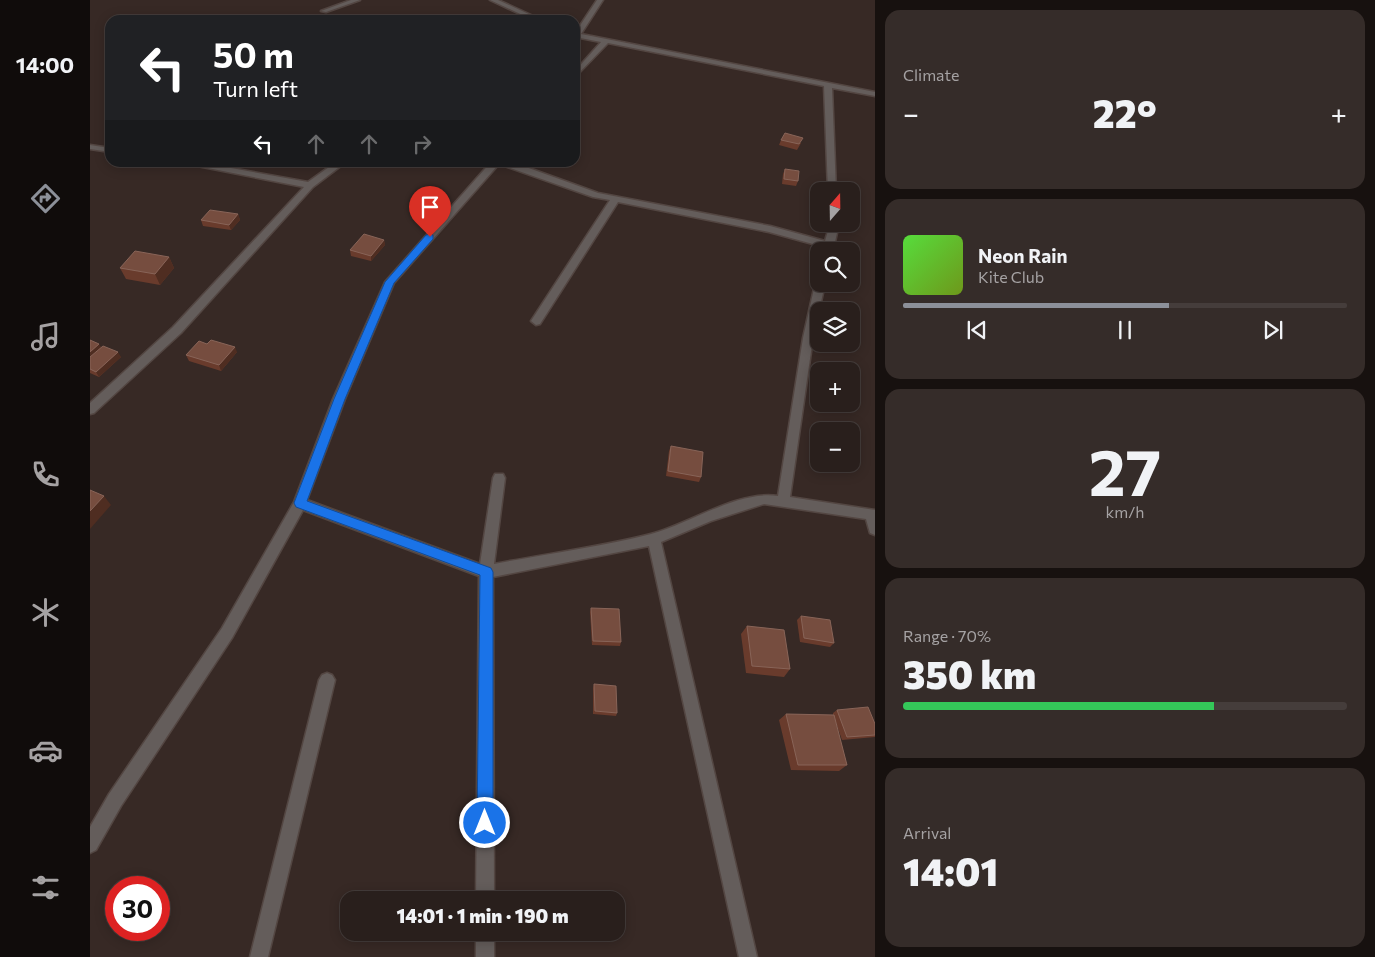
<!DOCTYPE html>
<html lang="en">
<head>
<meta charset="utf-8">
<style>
	:root { --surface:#291f1c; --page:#352c29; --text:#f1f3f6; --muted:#a5a2a3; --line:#453d3b; --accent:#8c9099 }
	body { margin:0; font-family:Commissioner,sans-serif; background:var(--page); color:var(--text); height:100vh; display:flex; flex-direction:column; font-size:19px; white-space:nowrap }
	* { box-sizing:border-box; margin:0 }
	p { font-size:16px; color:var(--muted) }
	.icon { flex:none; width:28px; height:28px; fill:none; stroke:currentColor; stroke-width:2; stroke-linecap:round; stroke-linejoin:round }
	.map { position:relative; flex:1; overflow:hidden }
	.panel { display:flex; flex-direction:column; gap:10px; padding:10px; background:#17110f; width:500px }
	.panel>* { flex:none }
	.hud { position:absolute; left:15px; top:15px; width:475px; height:152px; border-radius:15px; box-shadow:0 2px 12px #0003,0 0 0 1px var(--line); background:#202124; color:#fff; overflow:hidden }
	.needle { width:32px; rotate:20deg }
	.controls { position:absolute; left:720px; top:182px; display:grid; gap:10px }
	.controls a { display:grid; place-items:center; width:50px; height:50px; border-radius:10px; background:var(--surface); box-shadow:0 2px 12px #0003,0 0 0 1px var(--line); font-size:25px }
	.speed { position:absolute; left:15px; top:876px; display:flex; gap:10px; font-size:25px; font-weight:700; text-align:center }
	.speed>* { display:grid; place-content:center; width:65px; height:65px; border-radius:50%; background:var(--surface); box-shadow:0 2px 12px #0003,0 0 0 1px var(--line); line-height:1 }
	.speed .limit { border:8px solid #d22; background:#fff; color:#111 }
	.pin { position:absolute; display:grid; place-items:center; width:42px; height:42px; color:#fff; margin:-51px -21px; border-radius:50% 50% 50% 0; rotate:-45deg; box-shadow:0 0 5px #0007 }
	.pin .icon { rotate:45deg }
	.me { position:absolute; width:55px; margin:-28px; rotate:0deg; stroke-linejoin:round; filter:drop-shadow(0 0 4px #0008) }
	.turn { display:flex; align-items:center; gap:18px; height:105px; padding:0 25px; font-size:22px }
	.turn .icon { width:65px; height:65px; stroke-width:2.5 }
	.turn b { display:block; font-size:35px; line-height:42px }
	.lanes { display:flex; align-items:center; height:48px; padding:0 25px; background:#0003; justify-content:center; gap:25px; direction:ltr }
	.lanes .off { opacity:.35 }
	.big { font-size:38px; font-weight:800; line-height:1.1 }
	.panel .widget { flex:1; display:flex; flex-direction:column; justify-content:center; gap:8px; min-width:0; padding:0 18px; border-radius:15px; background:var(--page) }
	.panel .dial { align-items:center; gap:0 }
	.dial b { font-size:65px; line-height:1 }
	.song { display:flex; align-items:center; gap:15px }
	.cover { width:60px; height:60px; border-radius:8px; background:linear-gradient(135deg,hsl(110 70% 55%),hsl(80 70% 35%)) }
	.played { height:5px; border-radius:2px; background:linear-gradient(90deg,var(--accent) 60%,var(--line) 60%) }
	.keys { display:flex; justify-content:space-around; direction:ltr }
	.heat { display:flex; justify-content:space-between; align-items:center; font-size:28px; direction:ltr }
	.charge { height:8px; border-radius:4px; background:linear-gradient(90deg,#34c759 70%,var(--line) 0) }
	.trip { position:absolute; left:250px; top:891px; width:285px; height:50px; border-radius:15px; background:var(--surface); box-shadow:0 2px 12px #0003,0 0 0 1px var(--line); font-weight:800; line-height:50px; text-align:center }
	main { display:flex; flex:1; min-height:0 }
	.tab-bar { display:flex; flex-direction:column; width:90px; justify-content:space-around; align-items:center; background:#100c0b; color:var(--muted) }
	.tab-bar .icon { width:35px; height:35px }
	.tab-bar .current { color:var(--accent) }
	.tab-bar b { font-size:22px; color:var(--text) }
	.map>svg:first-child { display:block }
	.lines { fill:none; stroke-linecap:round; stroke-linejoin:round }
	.minor-casing { stroke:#534642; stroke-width:3 }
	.minor { fill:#645d5b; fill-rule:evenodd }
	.wall { fill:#693b2c }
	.shaded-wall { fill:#4f2d21 }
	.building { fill:#764d3f; stroke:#886458 }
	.route { fill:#1a73e8; stroke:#114b97 }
</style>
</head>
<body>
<main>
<nav class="tab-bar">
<b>14:00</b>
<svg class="icon current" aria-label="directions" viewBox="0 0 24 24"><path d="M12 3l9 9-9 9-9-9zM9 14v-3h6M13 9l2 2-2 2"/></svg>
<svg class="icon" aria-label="music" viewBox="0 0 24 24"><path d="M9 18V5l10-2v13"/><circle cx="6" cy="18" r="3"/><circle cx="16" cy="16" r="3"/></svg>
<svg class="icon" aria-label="phone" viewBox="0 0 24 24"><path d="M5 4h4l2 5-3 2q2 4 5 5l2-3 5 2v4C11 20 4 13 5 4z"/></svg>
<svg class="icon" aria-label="climate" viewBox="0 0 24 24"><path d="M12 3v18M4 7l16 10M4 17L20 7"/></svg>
<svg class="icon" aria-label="car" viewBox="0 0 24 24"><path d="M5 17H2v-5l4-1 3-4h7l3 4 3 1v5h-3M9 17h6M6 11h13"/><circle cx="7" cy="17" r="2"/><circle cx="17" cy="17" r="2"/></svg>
<svg class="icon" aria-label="filters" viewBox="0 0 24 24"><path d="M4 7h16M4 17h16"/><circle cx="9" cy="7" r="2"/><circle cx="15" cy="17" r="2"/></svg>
</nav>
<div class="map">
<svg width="785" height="957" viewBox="0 0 785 957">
	<rect width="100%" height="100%" fill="#372925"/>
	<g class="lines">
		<g class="minor-casing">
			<g id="minor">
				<polygon points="261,0 270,0 236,12 231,11"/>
				<polygon points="400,0 408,0 452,20 443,20"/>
				<polygon points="507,0 513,0 491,34 785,92 785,96 742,88 746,191 738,191 734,86 518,43 485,77 485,71 511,42 485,37 485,33"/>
				<polygon points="0,145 20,148 20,152 0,149"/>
				<polygon points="87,162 108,162 218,182 246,162 256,162 223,187 91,333 4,413 0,414 0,403 83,327 214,187"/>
				<path d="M401,162H422L508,193L680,226L735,241L740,224H749L743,251H733L734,247L679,232L528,202L450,324L446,325L441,321L520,200L503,197L409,164L304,283L255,399L217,500L390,564L403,478L405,474H413L415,478L404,564C455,554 511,547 561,534C599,524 648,490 688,496L713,338L725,284L729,281V284H735L723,338L700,497L785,510V535L780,533L776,519L674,504L621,521L571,542L667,957H649L559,546L403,577L404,900H386L389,576L213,510L142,638L31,806L6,850L0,853V827L19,794L132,628L204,502L243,399L295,282Z"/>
				<polygon points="237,673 242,675 245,680 178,957 160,957 229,680 232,675"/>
				<rect x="386" y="932" width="18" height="25"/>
			</g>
		</g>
		<use href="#minor" class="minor"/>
	</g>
	<g class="wall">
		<polygon points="691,140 711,143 707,150 689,145"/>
		<polygon points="695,169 708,181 706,186 692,184 693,174"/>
		<polygon points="148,214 150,220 141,230 113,226 111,220"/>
		<polygon points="294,240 295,245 281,261 261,256 260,250"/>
		<polygon points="79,257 84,268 70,285 36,279 30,268"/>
		<polygon points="0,340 11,347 31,357 9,377 0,373"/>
		<polygon points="147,352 131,371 99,361 96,355"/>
		<polygon points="581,446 611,477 609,482 576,476 579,451"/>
		<polygon points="501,608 531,642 530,646 502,645 500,612"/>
		<polygon points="711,616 744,643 740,647 710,642 707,620"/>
		<polygon points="657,626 700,669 694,677 656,673 651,634"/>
		<polygon points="504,684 527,713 526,716 503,714 503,688"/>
		<polygon points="747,710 785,724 785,737 752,740 745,720 757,765 749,771 701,770 689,720 696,714 743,715 743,713"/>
	</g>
	<g class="shaded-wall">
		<polygon points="148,214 150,220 141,230 139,225"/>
		<polygon points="294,240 295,245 281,261 281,256"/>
		<polygon points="79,257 84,268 70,285 65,274"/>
		<polygon points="9,344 12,349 0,360 0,352"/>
		<polygon points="145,347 147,352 131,371 129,365"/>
		<polygon points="28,352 31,357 9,377 6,372"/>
		<polygon points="14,496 21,505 0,529 0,511"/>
	</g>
	<g class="building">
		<polygon points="695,133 713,138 709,144 691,140"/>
		<polygon points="695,169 709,171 708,181 694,179"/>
		<polygon points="120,210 148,214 139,225 111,220"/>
		<polygon points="274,234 294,240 281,256 260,250"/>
		<polygon points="45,251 79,257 65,274 30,268"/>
		<polygon points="0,340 9,344 0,352"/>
		<polygon points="121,340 145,347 129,365 96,355 109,341 117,344"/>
		<polygon points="13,346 28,352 6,372 0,369 0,357"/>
		<polygon points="581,446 613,452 611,477 578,471"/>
		<polygon points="0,490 14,496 0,511"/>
		<polygon points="501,608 529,609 531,642 503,641"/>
		<polygon points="711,616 740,620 744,643 714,638"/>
		<polygon points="657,626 694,630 700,669 662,666"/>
		<polygon points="504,684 526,686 527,713 505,711"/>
		<polygon points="778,707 785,724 785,735 757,737 747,710"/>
		<polygon points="696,714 744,715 757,765 708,765"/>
	</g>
	<polygon class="route" points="340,234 343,235 343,239 304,283 255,399 217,501 401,568 403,572 403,823 401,828 395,831 390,828 387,823 390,575 206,507 204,503 244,399 295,282 336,235"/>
</svg>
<div class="controls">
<a><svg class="needle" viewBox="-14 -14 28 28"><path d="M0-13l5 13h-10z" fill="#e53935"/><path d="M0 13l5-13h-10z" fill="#a5a2a3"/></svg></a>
<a><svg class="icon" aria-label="search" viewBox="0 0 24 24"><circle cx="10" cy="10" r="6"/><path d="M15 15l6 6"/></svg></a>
<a><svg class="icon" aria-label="layers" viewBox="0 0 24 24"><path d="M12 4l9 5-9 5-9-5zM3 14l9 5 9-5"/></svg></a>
<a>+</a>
<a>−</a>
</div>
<div class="speed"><div class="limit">30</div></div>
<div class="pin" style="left:340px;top:237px;background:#d93025"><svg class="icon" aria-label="arrive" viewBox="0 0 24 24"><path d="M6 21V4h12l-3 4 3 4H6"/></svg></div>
<svg class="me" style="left:395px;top:823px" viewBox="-20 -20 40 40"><circle r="17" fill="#1a73e8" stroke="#fff" stroke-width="3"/><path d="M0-11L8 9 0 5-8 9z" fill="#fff"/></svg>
<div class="trip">14:01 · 1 min · 190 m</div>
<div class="hud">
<div class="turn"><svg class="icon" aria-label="left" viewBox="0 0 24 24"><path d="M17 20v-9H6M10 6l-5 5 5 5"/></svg><div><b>50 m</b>Turn left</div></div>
<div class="lanes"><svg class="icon" aria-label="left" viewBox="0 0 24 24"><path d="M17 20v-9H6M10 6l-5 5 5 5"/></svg><svg class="icon off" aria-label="ahead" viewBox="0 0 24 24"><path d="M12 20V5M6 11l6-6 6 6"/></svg><svg class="icon off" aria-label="ahead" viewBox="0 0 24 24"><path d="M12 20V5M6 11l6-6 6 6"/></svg><svg class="icon off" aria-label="right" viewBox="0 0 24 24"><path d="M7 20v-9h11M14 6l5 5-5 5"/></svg></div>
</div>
</div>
<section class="panel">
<div class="widget"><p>Climate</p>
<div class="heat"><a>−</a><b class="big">22°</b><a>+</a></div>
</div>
<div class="widget">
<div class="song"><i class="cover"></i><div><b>Neon Rain</b><p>Kite Club</p></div></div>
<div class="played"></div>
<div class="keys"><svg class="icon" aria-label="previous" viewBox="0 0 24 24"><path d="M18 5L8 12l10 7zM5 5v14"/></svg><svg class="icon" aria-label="pause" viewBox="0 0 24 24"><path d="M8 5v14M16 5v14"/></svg><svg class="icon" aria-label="next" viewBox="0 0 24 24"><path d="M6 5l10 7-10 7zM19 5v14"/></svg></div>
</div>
<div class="widget dial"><b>27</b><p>km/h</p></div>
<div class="widget"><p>Range · 70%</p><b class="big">350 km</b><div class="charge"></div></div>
<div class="widget"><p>Arrival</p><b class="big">14:01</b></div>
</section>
</main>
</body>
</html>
